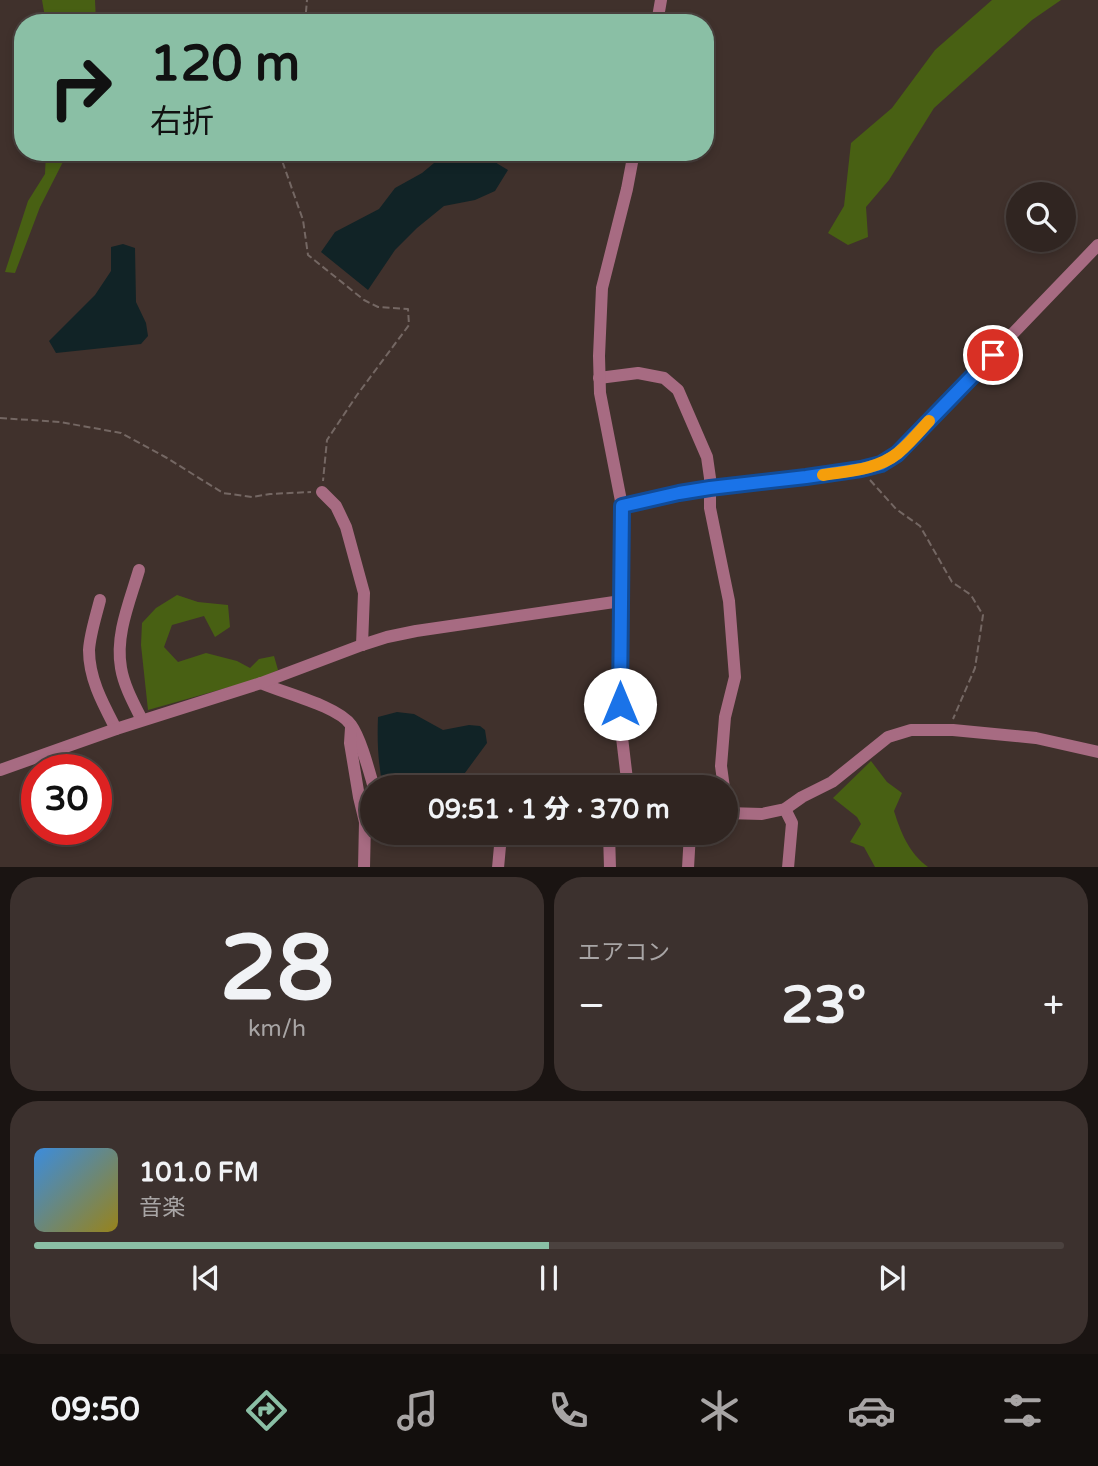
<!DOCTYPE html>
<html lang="ja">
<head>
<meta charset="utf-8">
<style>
	:root { --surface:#302521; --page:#3c312e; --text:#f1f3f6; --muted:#a8a5a5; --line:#4b423f; --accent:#8abfa5 }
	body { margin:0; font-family:"Varela Round","Noto Sans JP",sans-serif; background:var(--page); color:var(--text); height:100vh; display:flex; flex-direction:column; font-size:26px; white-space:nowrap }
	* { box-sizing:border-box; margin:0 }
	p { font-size:23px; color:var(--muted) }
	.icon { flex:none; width:38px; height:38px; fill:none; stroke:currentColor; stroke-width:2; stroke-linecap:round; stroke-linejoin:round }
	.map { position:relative; height:867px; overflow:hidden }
	.drawer { display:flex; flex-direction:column; gap:10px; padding:10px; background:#1a1412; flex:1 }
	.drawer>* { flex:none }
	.guide { position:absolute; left:14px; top:14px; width:700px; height:147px; border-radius:28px; box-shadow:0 4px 10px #0003,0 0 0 2px var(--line); background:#8abfa5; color:#111; overflow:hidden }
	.fabs { position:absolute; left:1006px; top:182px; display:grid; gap:14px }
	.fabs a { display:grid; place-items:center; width:70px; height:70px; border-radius:50%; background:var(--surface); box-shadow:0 4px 10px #0003,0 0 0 2px var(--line); font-size:35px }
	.speed { position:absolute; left:21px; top:754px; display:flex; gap:14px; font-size:35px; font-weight:700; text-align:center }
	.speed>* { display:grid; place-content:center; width:91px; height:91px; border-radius:50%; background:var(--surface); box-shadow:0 4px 10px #0003,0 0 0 2px var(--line); line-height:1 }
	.speed .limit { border:10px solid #d22; background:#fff; color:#111 }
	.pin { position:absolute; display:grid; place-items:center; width:60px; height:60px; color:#fff; margin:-30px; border:4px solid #fff; border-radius:50%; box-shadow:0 2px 7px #0007 }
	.me { position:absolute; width:77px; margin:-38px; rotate:0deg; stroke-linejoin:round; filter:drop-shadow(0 0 5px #0008) }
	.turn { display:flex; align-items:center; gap:24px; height:147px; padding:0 21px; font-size:32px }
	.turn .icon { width:91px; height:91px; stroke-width:2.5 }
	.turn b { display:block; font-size:49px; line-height:60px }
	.big { font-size:52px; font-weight:800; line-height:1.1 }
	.drawer .widget { flex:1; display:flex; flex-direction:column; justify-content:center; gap:10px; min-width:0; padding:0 24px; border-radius:28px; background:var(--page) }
	.drawer .dial { align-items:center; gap:0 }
	.dial b { font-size:91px; line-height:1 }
	.song { display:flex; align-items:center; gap:21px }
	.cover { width:84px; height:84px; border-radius:10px; background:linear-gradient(135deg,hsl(210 70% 55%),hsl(50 70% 35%)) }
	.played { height:7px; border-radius:4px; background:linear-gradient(90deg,var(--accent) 50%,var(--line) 50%) }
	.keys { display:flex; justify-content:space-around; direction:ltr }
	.heat { display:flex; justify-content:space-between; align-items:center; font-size:38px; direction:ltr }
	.drawer .tiles { flex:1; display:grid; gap:10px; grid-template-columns:1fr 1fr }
	.widget:last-child { grid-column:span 2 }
	.trip { position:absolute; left:360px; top:775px; width:378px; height:70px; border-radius:35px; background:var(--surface); box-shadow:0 4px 10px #0003,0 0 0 2px var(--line); font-weight:800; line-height:70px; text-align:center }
	.tabs { display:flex; height:112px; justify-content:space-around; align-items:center; background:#130f0d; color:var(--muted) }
	.tabs .icon { width:49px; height:49px }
	.tabs .selected { color:var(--accent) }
	.tabs b { font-size:32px; color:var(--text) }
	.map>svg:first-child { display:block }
	.green { fill:#486013 }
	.water { fill:#112326 }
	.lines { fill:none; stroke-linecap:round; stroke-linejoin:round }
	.path { stroke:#746763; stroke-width:2; stroke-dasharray:7 3.5; stroke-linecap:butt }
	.minor { stroke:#a76b82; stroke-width:12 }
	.route-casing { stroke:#114b97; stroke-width:18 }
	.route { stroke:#1a73e8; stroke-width:12 }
	.slow { stroke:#f59e0b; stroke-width:12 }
</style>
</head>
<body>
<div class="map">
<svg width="1098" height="868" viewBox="0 0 1098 868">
	<rect width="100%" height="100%" fill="#40312c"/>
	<g class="green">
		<polygon points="42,0 95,0 96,23 46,23"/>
		<polygon points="992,0 1061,0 1032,20 934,108 889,180 866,207 868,237 848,245 828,233 844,206 851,143 892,108 935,50"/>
		<polygon points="46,152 68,152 40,207 15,273 5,272 28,201 45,174"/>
		<polygon points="177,595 198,602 228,605 230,627 215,637 204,616 172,625 164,647 178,662 206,653 237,661 250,668 259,659 274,656 278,670 261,678 148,710 141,645 142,623 156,608"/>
		<path d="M871,761L887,782L902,793L894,811C901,833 909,853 928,867H875L864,847L850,842L861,824L857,817L833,798Z"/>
	</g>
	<g class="water">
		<polygon points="442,152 485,152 498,164 508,170 495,191 475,200 444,206 417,228 395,250 368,290 321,252 335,232 379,209 395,188 422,173 440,158"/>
		<polygon points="123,244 135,248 136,302 146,323 148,336 141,344 56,353 49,341 95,295 111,271 111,247"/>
		<path d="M397,712L414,714L443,730L469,725L480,726L485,730L487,743L462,777L452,787H383C378,764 377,741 378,717Z"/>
	</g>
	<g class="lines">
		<g class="path">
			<polyline points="305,23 307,0"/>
			<polyline points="279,152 303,220 308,255 364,300 378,307 408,309 409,325 357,395 327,440 323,481"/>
			<polyline points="0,418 60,422 121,433 167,458 223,493 252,497 270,494 311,492"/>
			<polyline points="870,480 896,509 920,526 952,582 971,595 983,615 975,668 953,719"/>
		</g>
		<g class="minor">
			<polyline points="657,23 661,0"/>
			<polyline points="599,378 638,373 664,378 678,390 707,457 710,478 710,508 729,601 735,677 725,717 721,766 724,788"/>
			<polyline points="322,492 336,506 346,527 364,593 362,645"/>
			<polyline points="622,506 679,493 710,488 806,477 861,469 881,464 897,454 1098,245"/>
			<path d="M139,570C130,601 115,635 121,668C124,686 134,704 142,720"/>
			<path d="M100,600C96,616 90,634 89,650C89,679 103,704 116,729"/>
			<path d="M261,683C283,693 338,706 351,725C361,739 369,771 374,788"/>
			<polyline points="351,728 350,743 359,797 365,822 364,868"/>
			<polyline points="0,770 116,729 261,683 362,645 387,637 416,631 621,601"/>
			<polyline points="628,788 621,729 622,506 600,393 599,356 602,288 627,189 634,152"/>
			<polyline points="785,809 792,823 788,868"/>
			<polyline points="726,813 762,814 785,809 802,797 832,782 888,737 911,730 953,730 1036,738 1098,752"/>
			<polyline points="609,833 610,868"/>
			<polyline points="498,868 500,846 506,833"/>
			<polyline points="688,868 690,833"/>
		</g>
	</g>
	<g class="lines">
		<g class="route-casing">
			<polyline id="route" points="620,704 622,506 679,493 710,488 806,477 861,469 881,464 897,454 993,355"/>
		</g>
		<use href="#route" class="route"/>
		<path class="slow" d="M823,475C848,471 877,470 898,453C909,444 919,432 929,421"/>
	</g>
</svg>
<div class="fabs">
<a><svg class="icon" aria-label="search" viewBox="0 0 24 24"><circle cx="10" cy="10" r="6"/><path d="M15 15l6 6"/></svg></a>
</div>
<div class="speed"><div class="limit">30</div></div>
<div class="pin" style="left:993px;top:355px;background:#d93025"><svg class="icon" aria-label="arrive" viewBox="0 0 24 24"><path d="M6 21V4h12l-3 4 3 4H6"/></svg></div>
<svg class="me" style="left:620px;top:704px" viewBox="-20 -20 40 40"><circle r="19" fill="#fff"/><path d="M0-13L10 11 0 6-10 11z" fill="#1a73e8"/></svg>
<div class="trip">09:51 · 1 分 · 370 m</div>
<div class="guide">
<div class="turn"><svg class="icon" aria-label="right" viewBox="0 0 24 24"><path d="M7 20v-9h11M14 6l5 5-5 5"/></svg><div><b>120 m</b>右折</div></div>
</div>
</div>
<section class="drawer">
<div class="tiles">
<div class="widget dial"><b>28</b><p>km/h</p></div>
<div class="widget"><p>エアコン</p>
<div class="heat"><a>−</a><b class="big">23°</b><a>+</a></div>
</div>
<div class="widget">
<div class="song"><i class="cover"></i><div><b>101.0 FM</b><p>音楽</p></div></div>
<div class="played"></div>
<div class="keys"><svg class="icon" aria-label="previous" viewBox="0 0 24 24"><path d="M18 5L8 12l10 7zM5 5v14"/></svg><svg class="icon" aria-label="pause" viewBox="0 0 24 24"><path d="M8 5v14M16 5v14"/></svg><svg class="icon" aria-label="next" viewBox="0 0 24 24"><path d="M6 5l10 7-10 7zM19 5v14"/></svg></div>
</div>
</div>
</section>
<nav class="tabs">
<b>09:50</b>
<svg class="icon selected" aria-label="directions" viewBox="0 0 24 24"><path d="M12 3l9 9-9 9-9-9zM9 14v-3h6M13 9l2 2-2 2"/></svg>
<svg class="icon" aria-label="music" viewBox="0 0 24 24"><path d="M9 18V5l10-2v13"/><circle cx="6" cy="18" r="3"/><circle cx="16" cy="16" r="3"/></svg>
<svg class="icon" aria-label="phone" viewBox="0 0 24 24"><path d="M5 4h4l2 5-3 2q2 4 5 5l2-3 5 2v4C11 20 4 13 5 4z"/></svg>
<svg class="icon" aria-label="climate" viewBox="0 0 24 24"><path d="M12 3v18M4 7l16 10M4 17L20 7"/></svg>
<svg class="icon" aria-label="car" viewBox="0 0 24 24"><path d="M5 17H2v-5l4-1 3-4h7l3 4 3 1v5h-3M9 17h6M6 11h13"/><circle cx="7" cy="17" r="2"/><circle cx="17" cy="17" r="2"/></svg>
<svg class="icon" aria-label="filters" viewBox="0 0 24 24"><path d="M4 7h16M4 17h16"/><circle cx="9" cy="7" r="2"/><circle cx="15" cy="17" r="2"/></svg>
</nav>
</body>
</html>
